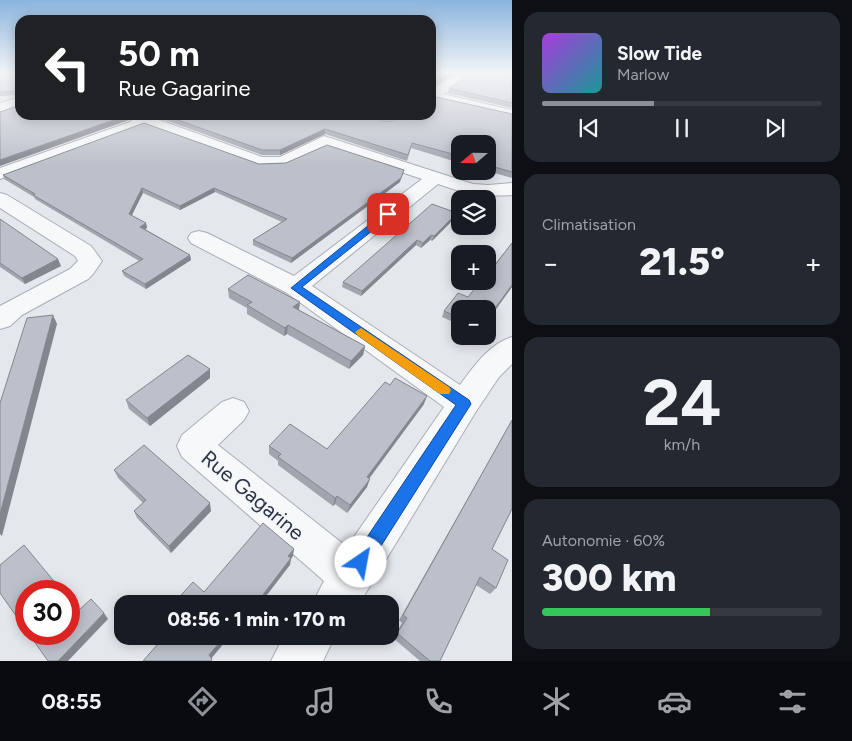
<!DOCTYPE html>
<html lang="fr">
<head>
<meta charset="utf-8">
<style>
	:root { --surface:#171b24; --page:#242831; --text:#f1f3f6; --muted:#9ea1a6; --line:#363941; --accent:#8c9099 }
	body { margin:0; font-family:Figtree,sans-serif; background:var(--page); color:var(--text); height:100vh; display:flex; flex-direction:column; font-size:19px; white-space:nowrap }
	* { box-sizing:border-box; margin:0 }
	p { font-size:16px; color:var(--muted) }
	.icon { flex:none; width:28px; height:28px; fill:none; stroke:currentColor; stroke-width:2; stroke-linecap:round; stroke-linejoin:round }
	.map { position:relative; flex:1; overflow:hidden }
	.sheet { display:flex; flex-direction:column; gap:12px; padding:12px; background:#0d0f14; width:340px }
	.sheet>* { flex:none }
	.guide { position:absolute; left:15px; top:15px; width:421px; height:105px; border-radius:15px; box-shadow:0 2px 12px #0003; background:#202124; color:#fff; overflow:hidden }
	.needle { width:32px; rotate:250deg }
	.buttons { position:absolute; left:451px; top:135px; display:grid; gap:10px }
	.buttons a { display:grid; place-items:center; width:45px; height:45px; border-radius:10px; background:var(--surface); box-shadow:0 2px 12px #0003; font-size:25px }
	.speed { position:absolute; left:15px; top:580px; display:flex; gap:10px; font-size:25px; font-weight:700; text-align:center }
	.speed>* { display:grid; place-content:center; width:65px; height:65px; border-radius:50%; background:var(--surface); box-shadow:0 2px 12px #0003; line-height:1 }
	.speed .limit { border:8px solid #d22; background:#fff; color:#111 }
	.pin { position:absolute; display:grid; place-items:center; width:42px; height:42px; color:#fff; margin:-21px; border-radius:10px; box-shadow:0 2px 8px #0006 }
	.me { position:absolute; width:55px; margin:-28px; rotate:33deg; stroke-linejoin:round; filter:drop-shadow(0 0 4px #0008) }
	.turn { display:flex; align-items:center; gap:18px; height:105px; padding:0 20px; font-size:22px }
	.turn .icon { width:65px; height:65px; stroke-width:2.5 }
	.turn b { display:block; font-size:35px; line-height:42px }
	.big { font-size:38px; font-weight:800; line-height:1.1 }
	.sheet .card { flex:1; display:flex; flex-direction:column; justify-content:center; gap:8px; min-width:0; padding:0 18px; border-radius:15px; background:var(--page) }
	.sheet .dial { align-items:center; gap:0 }
	.dial b { font-size:65px; line-height:1 }
	.song { display:flex; align-items:center; gap:15px }
	.cover { width:60px; height:60px; border-radius:8px; background:linear-gradient(135deg,hsl(280 70% 55%),hsl(180 70% 35%)) }
	.played { height:5px; border-radius:2px; background:linear-gradient(90deg,var(--accent) 40%,var(--line) 40%) }
	.keys { display:flex; justify-content:space-around; direction:ltr }
	.heat { display:flex; justify-content:space-between; align-items:center; font-size:28px; direction:ltr }
	.charge { height:8px; border-radius:4px; background:linear-gradient(90deg,#34c759 60%,var(--line) 0) }
	.trip { position:absolute; left:114px; top:595px; width:285px; height:50px; border-radius:15px; background:var(--surface); box-shadow:0 2px 12px #0003; font-weight:800; line-height:50px; text-align:center }
	.tabs { display:flex; height:80px; justify-content:space-around; align-items:center; background:#090b0e; color:var(--muted) }
	.tabs .icon { width:35px; height:35px }
	.tabs .on { color:var(--accent) }
	.tabs b { font-size:22px; color:var(--text) }
	main { display:flex; flex:1; min-height:0 }
	.map>svg:first-child { display:block }
	.lines { fill:none; stroke-linecap:round; stroke-linejoin:round }
	.minor-casing { stroke:#a9aeb7; stroke-width:2 }
	.minor { fill:#f7f8fa; fill-rule:evenodd }
	.wall { fill:#a1a5ae }
	.shaded-wall { fill:#83868d }
	.building { fill:#bbc0ca; stroke:#83868d }
	.route { fill:#1a73e8; stroke:#114b97 }
	.slow { fill:#f59e0b }
	.labels { text-anchor:middle; dominant-baseline:central; stroke-width:4; stroke-linejoin:round; paint-order:stroke }
	.near-street-label { font-size:21px; fill:#2b3445; stroke:#f4f6f9 }
</style>
</head>
<body>
<main>
<div class="map">
<svg width="512" height="661" viewBox="0 0 512 661">
	<rect width="100%" height="100%" fill="#e4e7ec"/>
	<g class="lines">
		<g class="minor-casing">
			<g id="minor">
				<polygon points="460,73 475,73 443,94 512,110 512,118 431,99 431,89"/>
				<polygon points="20,97 20,106 0,112 0,103"/>
				<path d="M137,115H152L151,117L262,157H280L324,136L473,184L488,185L512,183V195C483,197 466,194 438,184L312,286L460,385C474,366 489,344 512,337V364L499,377L475,413L359,604H312L324,581L182,457L177,446L182,435L222,402L233,398L244,402L249,411L244,420L218,445L347,547L444,407L287,293L191,243L188,238L191,233L199,231L207,233L294,276L422,179L326,147C304,159 284,170 259,167L144,125L140,128L0,179V168L130,122Z"/>
				<path d="M386,115H403C398,122 389,126 381,124L379,121Z"/>
				<polygon points="0,193 7,195 91,246 102,261 93,274 88,279 22,315 10,326 0,329 0,306 70,269 78,261 75,256 0,208"/>
				<polygon points="284,636 335,636 323,661 271,661"/>
			</g>
		</g>
		<use href="#minor" class="minor"/>
	</g>
	<g class="wall">
		<polygon points="0,73 20,73 20,95 0,96"/>
		<polygon points="512,73 512,108 448,93 449,88"/>
		<polygon points="432,96 512,114 512,178 488,171 488,144 460,144 460,163 411,148 407,161 325,134 280,155 262,155 154,116 153,115 384,115 380,118 382,121 391,121 401,116"/>
		<polygon points="259,164 400,182 291,263 253,245 253,240 282,222 215,192 180,210 143,193 131,215 146,223 147,228 145,229 190,255 191,260 146,289 124,276 122,271 139,261 35,199 34,197 4,179 3,175"/>
		<polygon points="457,213 455,218 432,241 430,240 421,248 416,245 361,296 342,287 343,282"/>
		<polygon points="0,219 61,266 25,284 0,267"/>
		<polygon points="512,243 512,287 488,320 488,309 460,309 460,325 442,317 444,311 468,297"/>
		<polygon points="228,289 299,310 365,346 363,355 349,369 287,334 284,336 247,314 247,308 229,298"/>
		<polygon points="210,369 210,378 150,426 129,409 126,400"/>
		<polygon points="424,404 369,479 367,487 347,513 335,504 333,506 278,465 278,461 269,454 269,446 327,449"/>
		<polygon points="512,420 512,509 492,549 496,588 490,594 476,585 440,661 420,661 393,638 402,623 399,620"/>
		<polygon points="114,470 211,511 171,553 137,518 134,511 143,503 118,478"/>
	</g>
	<g class="shaded-wall">
		<polygon points="449,73 456,73 431,88 431,84"/>
		<polygon points="128,115 135,115 129,120 0,166 0,160"/>
		<polygon points="379,115 384,115 377,121 378,116"/>
		<polygon points="325,129 325,134 280,155 280,150"/>
		<polygon points="404,170 400,182 291,263 292,258"/>
		<polygon points="142,188 143,193 130,219 129,214"/>
		<polygon points="214,188 215,192 180,210 180,206"/>
		<polygon points="457,213 455,218 432,241 434,236"/>
		<polygon points="146,223 147,228 141,232 140,227"/>
		<polygon points="431,235 430,240 421,248 423,243"/>
		<polygon points="417,240 416,245 361,296 362,291"/>
		<polygon points="190,255 191,260 146,289 145,284"/>
		<polygon points="58,259 61,266 25,284 22,278"/>
		<polygon points="512,285 512,287 488,320 488,318"/>
		<polygon points="300,302 299,310 293,307"/>
		<polygon points="53,315 57,324 2,536 0,534 0,514"/>
		<polygon points="288,325 287,334 284,336 285,328"/>
		<polygon points="365,346 363,355 349,369 351,361"/>
		<polygon points="210,369 210,378 150,426 147,418"/>
		<polygon points="427,396 424,404 364,485 367,477"/>
		<polygon points="370,479 367,487 347,513 350,505"/>
		<polygon points="337,496 335,504 333,506 335,498"/>
		<polygon points="210,503 211,511 171,553 169,546"/>
		<polygon points="294,549 293,556 291,559 290,565 260,604 256,604 288,556"/>
		<polygon points="104,613 108,619 68,661 58,661"/>
		<polygon points="225,636 230,636 210,660 209,655"/>
	</g>
	<g class="building">
		<polygon points="0,73 20,73 20,91 0,92"/>
		<polygon points="431,73 449,73 431,84"/>
		<polygon points="472,73 512,73 512,103 449,88"/>
		<polygon points="431,92 432,96 512,114 512,172 488,165 488,144 460,144 460,156 412,143 408,155 325,129 280,150 262,150 164,115 379,115 378,116 382,121 391,121 401,115 431,115"/>
		<polygon points="20,105 20,115 128,115 0,160 0,112"/>
		<polygon points="144,123 259,164 286,163 327,145 404,170 401,178 292,258 253,240 287,219 214,188 180,206 142,188 129,214 146,223 140,227 190,255 145,284 122,271 143,259 33,195 35,194 3,175"/>
		<polygon points="432,204 457,213 434,236 431,235 423,243 417,240 362,291 343,282"/>
		<polygon points="0,219 58,259 22,278 0,263"/>
		<polygon points="512,243 512,285 488,318 488,309 460,309 460,318 444,311 458,293 468,297 481,281 488,281 488,274"/>
		<polygon points="248,275 300,302 293,307 365,346 351,361 288,325 285,328 247,305 252,302 228,289"/>
		<polygon points="53,315 0,514 0,403 27,318"/>
		<polygon points="188,355 210,369 147,418 126,400"/>
		<polygon points="395,378 427,396 367,477 370,479 350,505 337,496 335,498 278,457 281,454 269,446 290,424 327,449 385,382 390,385"/>
		<polygon points="512,420 512,509 492,549 508,560 496,588 480,577 440,661 430,661 397,633 407,618 403,615"/>
		<polygon points="144,445 210,503 169,546 134,511 146,500 114,470"/>
		<polygon points="263,523 294,549 288,556 291,558 256,604 173,604 193,582 204,592"/>
		<polygon points="24,545 62,591 26,591 26,630 0,593 0,565"/>
		<polygon points="69,599 78,611 91,599 104,613 58,661 48,661 29,634 69,634"/>
		<polygon points="165,636 225,636 209,655 212,659 211,661 143,661"/>
	</g>
	<linearGradient id="sky" x2="0" y2="1"><stop stop-color="#8bb4dd"/><stop offset="0.44" stop-color="#f3f4f6"/><stop offset="1" stop-color="#f3f4f6" stop-opacity="0"/></linearGradient>
	<rect width="512" height="166" fill="url(#sky)"/>
	<polygon class="route" points="385,212 393,214 302,287 469,400 471,404 367,568 361,570 355,568 353,562 355,555 456,405 291,288"/>
	<polygon class="slow" points="361,328 449,387 451,390 449,394 440,394 357,335 355,332"/>
	<g class="labels">
		<g class="near-street-label">
			<text transform="translate(253 495) rotate(40)">Rue Gagarine</text>
		</g>
	</g>
</svg>
<div class="buttons">
<a><svg class="needle" viewBox="-14 -14 28 28"><path d="M0-13l5 13h-10z" fill="#e53935"/><path d="M0 13l5-13h-10z" fill="#9ea1a6"/></svg></a>
<a><svg class="icon" aria-label="layers" viewBox="0 0 24 24"><path d="M12 4l9 5-9 5-9-5zM3 14l9 5 9-5"/></svg></a>
<a>+</a>
<a>−</a>
</div>
<div class="speed"><div class="limit">30</div></div>
<div class="pin" style="left:388px;top:214px;background:#d93025"><svg class="icon" aria-label="arrive" viewBox="0 0 24 24"><path d="M6 21V4h12l-3 4 3 4H6"/></svg></div>
<svg class="me" style="left:361px;top:562px" viewBox="-20 -20 40 40"><circle r="19" fill="#fff"/><path d="M0-13L10 11 0 6-10 11z" fill="#1a73e8"/></svg>
<div class="trip">08:56 · 1 min · 170 m</div>
<div class="guide">
<div class="turn"><svg class="icon" aria-label="left" viewBox="0 0 24 24"><path d="M17 20v-9H6M10 6l-5 5 5 5"/></svg><div><b>50 m</b>Rue Gagarine</div></div>
</div>
</div>
<section class="sheet">
<div class="card">
<div class="song"><i class="cover"></i><div><b>Slow Tide</b><p>Marlow</p></div></div>
<div class="played"></div>
<div class="keys"><svg class="icon" aria-label="previous" viewBox="0 0 24 24"><path d="M18 5L8 12l10 7zM5 5v14"/></svg><svg class="icon" aria-label="pause" viewBox="0 0 24 24"><path d="M8 5v14M16 5v14"/></svg><svg class="icon" aria-label="next" viewBox="0 0 24 24"><path d="M6 5l10 7-10 7zM19 5v14"/></svg></div>
</div>
<div class="card"><p>Climatisation</p>
<div class="heat"><a>−</a><b class="big">21.5°</b><a>+</a></div>
</div>
<div class="card dial"><b>24</b><p>km/h</p></div>
<div class="card"><p>Autonomie · 60%</p><b class="big">300 km</b><div class="charge"></div></div>
</section>
</main>
<nav class="tabs">
<b>08:55</b>
<svg class="icon on" aria-label="directions" viewBox="0 0 24 24"><path d="M12 3l9 9-9 9-9-9zM9 14v-3h6M13 9l2 2-2 2"/></svg>
<svg class="icon" aria-label="music" viewBox="0 0 24 24"><path d="M9 18V5l10-2v13"/><circle cx="6" cy="18" r="3"/><circle cx="16" cy="16" r="3"/></svg>
<svg class="icon" aria-label="phone" viewBox="0 0 24 24"><path d="M5 4h4l2 5-3 2q2 4 5 5l2-3 5 2v4C11 20 4 13 5 4z"/></svg>
<svg class="icon" aria-label="climate" viewBox="0 0 24 24"><path d="M12 3v18M4 7l16 10M4 17L20 7"/></svg>
<svg class="icon" aria-label="car" viewBox="0 0 24 24"><path d="M5 17H2v-5l4-1 3-4h7l3 4 3 1v5h-3M9 17h6M6 11h13"/><circle cx="7" cy="17" r="2"/><circle cx="17" cy="17" r="2"/></svg>
<svg class="icon" aria-label="filters" viewBox="0 0 24 24"><path d="M4 7h16M4 17h16"/><circle cx="9" cy="7" r="2"/><circle cx="15" cy="17" r="2"/></svg>
</nav>
</body>
</html>
